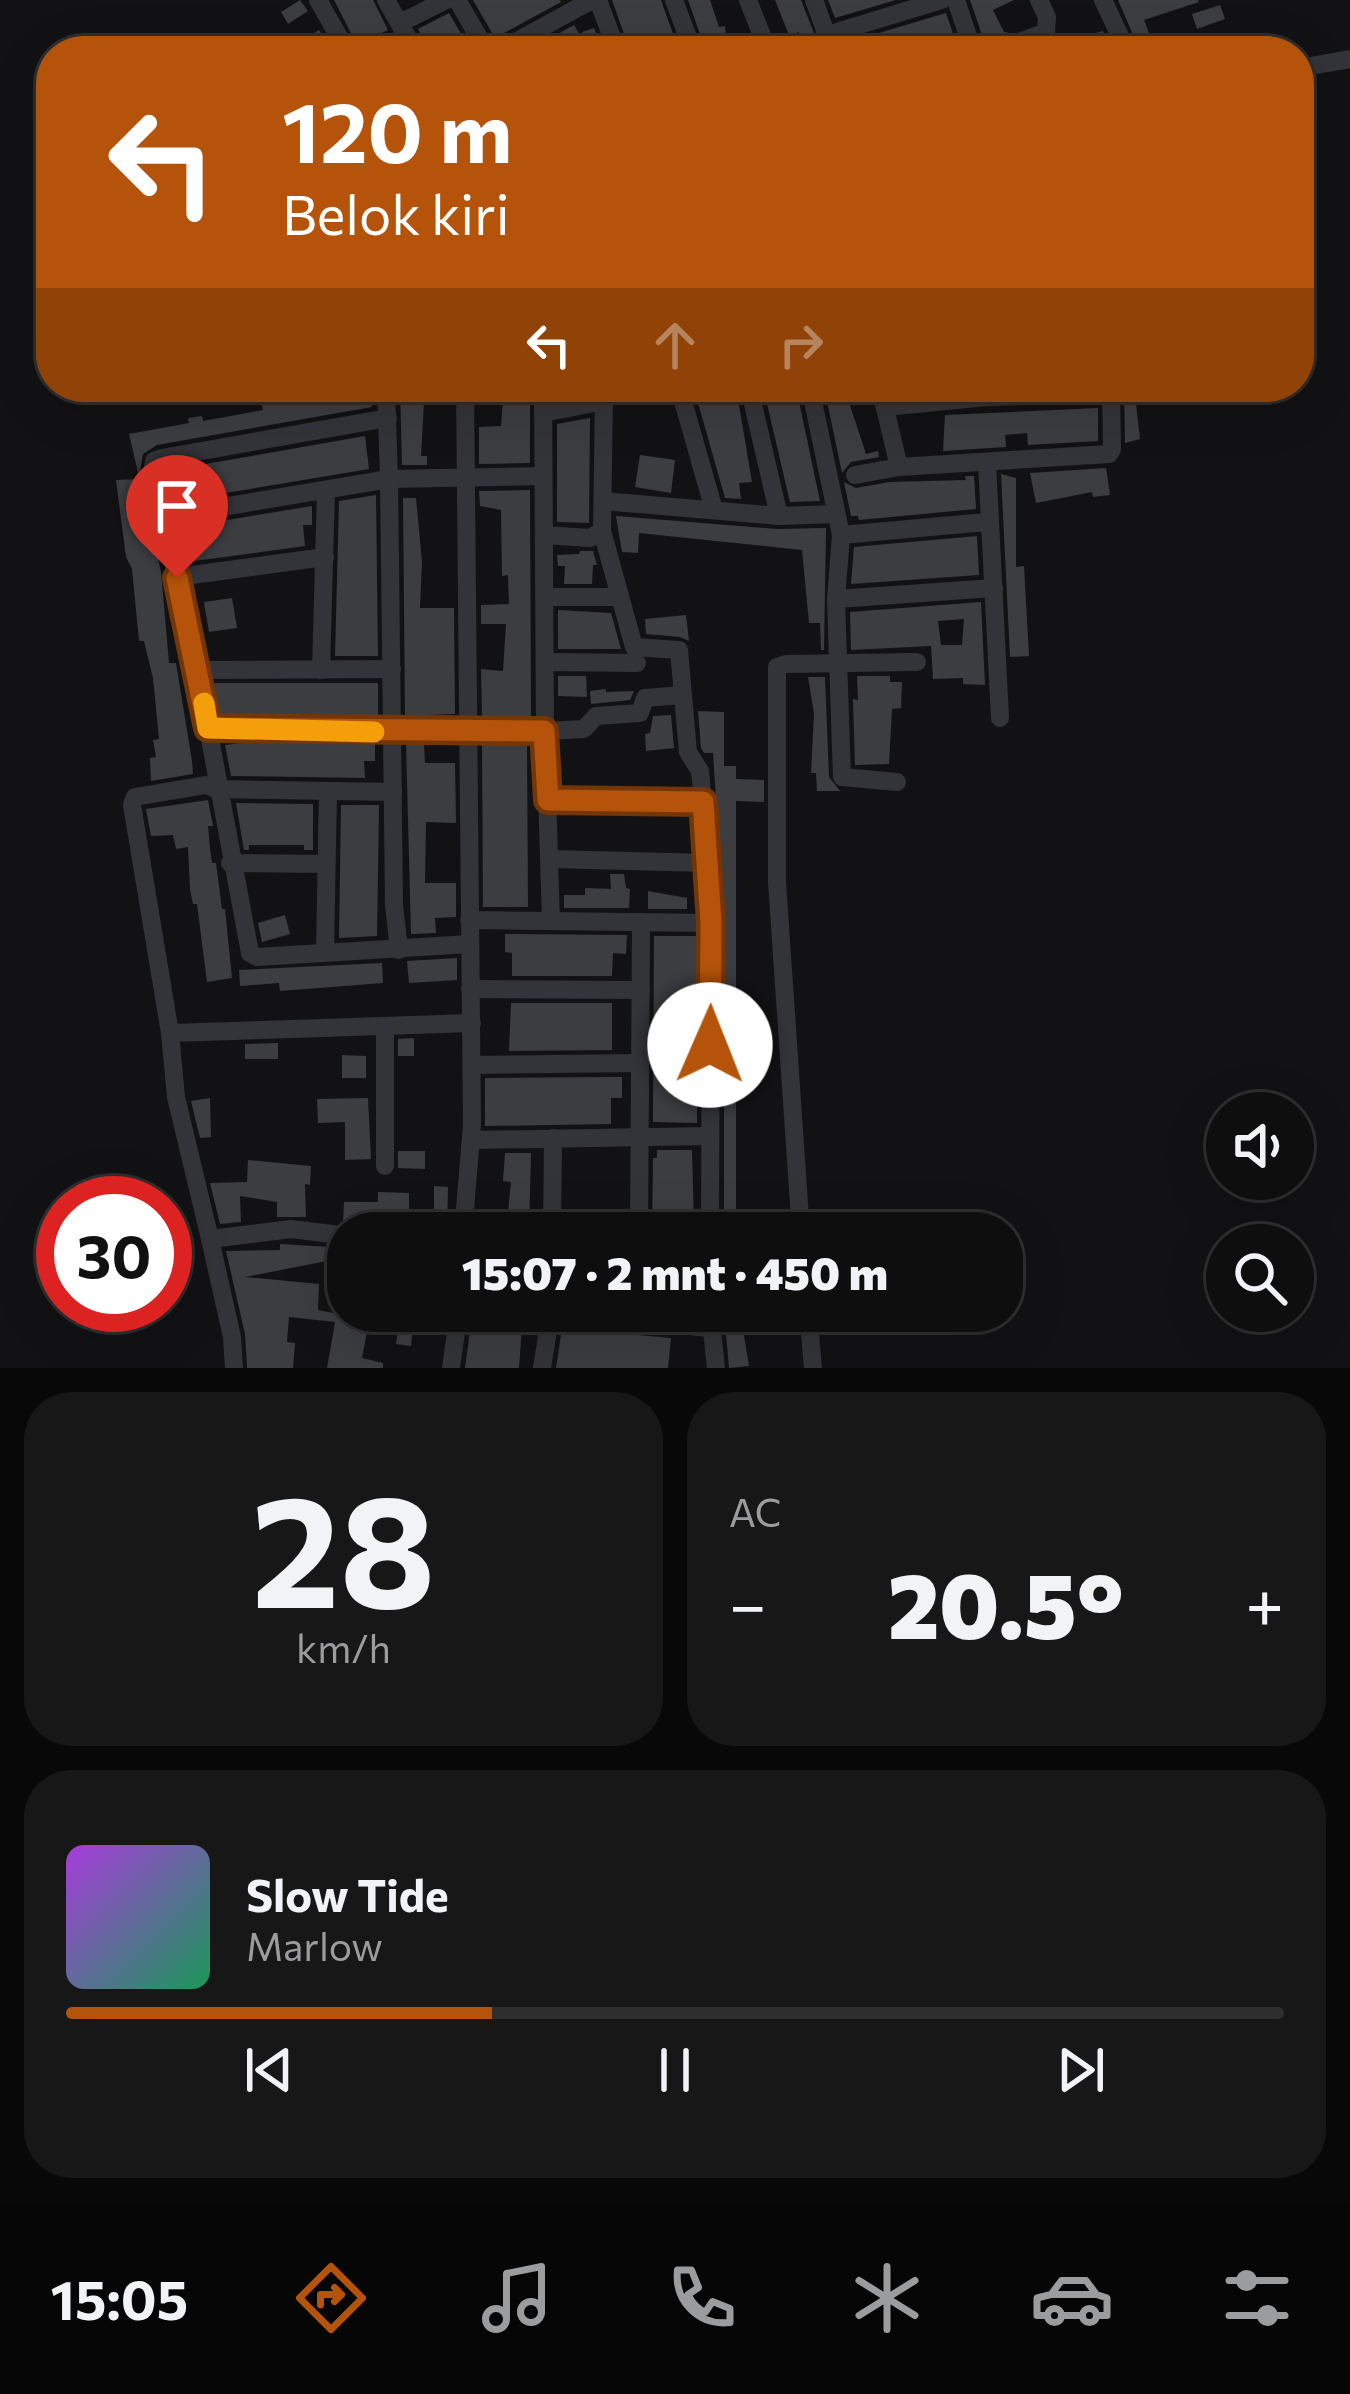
<!DOCTYPE html>
<html lang="id">
<head>
<meta charset="utf-8">
<style>
	:root { --surface:#0e0e0f; --page:#171718; --text:#f1f3f6; --muted:#9b9c9e; --line:#2e2e2f; --accent:#b45309 }
	body { margin:0; font-family:Commissioner,sans-serif; background:var(--page); color:var(--text); height:100vh; display:flex; flex-direction:column; font-size:45px; white-space:nowrap }
	* { box-sizing:border-box; margin:0 }
	p { font-size:39px; color:var(--muted) }
	.icon { flex:none; width:66px; height:66px; fill:none; stroke:currentColor; stroke-width:2; stroke-linecap:round; stroke-linejoin:round }
	.map { position:relative; height:1368px; overflow:hidden }
	.drawer { display:flex; flex-direction:column; gap:24px; padding:24px; background:#080808; flex:1 }
	.drawer>* { flex:none }
	.banner { position:absolute; left:36px; top:36px; width:1278px; height:366px; border-radius:48px; box-shadow:0 12px 48px #0002,0 0 0 3px var(--line); background:#b45309; color:#fff; overflow:hidden }
	.tools { position:absolute; left:1206px; top:1092px; display:grid; gap:24px }
	.tools a { display:grid; place-items:center; width:108px; height:108px; border-radius:50%; background:var(--surface); box-shadow:0 12px 48px #0002,0 0 0 3px var(--line); font-size:60px }
	.speed { position:absolute; left:36px; top:1176px; display:flex; gap:24px; font-size:60px; font-weight:700; text-align:center }
	.speed>* { display:grid; place-content:center; width:156px; height:156px; border-radius:50%; background:var(--surface); box-shadow:0 12px 48px #0002,0 0 0 3px var(--line); line-height:1 }
	.speed .limit { border:18px solid #d22; background:#fff; color:#111 }
	.pin { position:absolute; display:grid; place-items:center; width:102px; height:102px; color:#fff; margin:-123px -51px; border-radius:50% 50% 50% 0; rotate:-45deg; box-shadow:0 0 12px #0007 }
	.pin .icon { rotate:45deg }
	.me { position:absolute; width:132px; margin:-66px; rotate:1deg; stroke-linejoin:round; filter:drop-shadow(0 0 9px #0008) }
	.turn { display:flex; align-items:center; gap:42px; height:252px; padding:0 48px; font-size:54px }
	.turn .icon { width:156px; height:156px; stroke-width:2.5 }
	.turn b { display:block; font-size:84px; line-height:102px }
	.lanes { display:flex; align-items:center; height:114px; padding:0 48px; background:#0003; justify-content:center; gap:60px; direction:ltr }
	.lanes .off { opacity:.35 }
	.big { font-size:90px; font-weight:800; line-height:1.1 }
	.drawer .card { flex:1; display:flex; flex-direction:column; justify-content:center; gap:18px; min-width:0; padding:0 42px; border-radius:48px; background:var(--page) }
	.drawer .dial { align-items:center; gap:0 }
	.dial b { font-size:156px; line-height:1 }
	.song { display:flex; align-items:center; gap:36px }
	.cover { width:144px; height:144px; border-radius:18px; background:linear-gradient(135deg,hsl(280 70% 55%),hsl(150 70% 35%)) }
	.played { height:12px; border-radius:6px; background:linear-gradient(90deg,var(--accent) 35%,var(--line) 35%) }
	.keys { display:flex; justify-content:space-around; direction:ltr }
	.heat { display:flex; justify-content:space-between; align-items:center; font-size:66px; direction:ltr }
	.drawer .tiles { flex:1; display:grid; gap:24px; grid-template-columns:1fr 1fr }
	.card:last-child { grid-column:span 2 }
	.trip { position:absolute; left:327px; top:1212px; width:696px; height:120px; border-radius:48px; background:var(--surface); box-shadow:0 12px 48px #0002,0 0 0 3px var(--line); font-weight:800; line-height:120px; text-align:center }
	.dock { display:flex; height:192px; justify-content:space-around; align-items:center; background:#060606; color:var(--muted) }
	.dock .icon { width:84px; height:84px }
	.dock .selected { color:var(--accent) }
	.dock b { font-size:54px; color:var(--text) }
	.map>svg:first-child { display:block }
	.building { fill:#3c3d41; fill-rule:evenodd }
	.lines { fill:none; stroke-linecap:round; stroke-linejoin:round }
	.minor { stroke:#333439; stroke-width:18 }
	.route-casing { stroke:#753606; stroke-width:30 }
	.route { stroke:#b45309; stroke-width:21 }
	.slow { stroke:#f59e0b; stroke-width:21 }
</style>
</head>
<body>
<div class="map">
<svg width="1350" height="1368" viewBox="0 0 1350 1368">
	<rect width="100%" height="100%" fill="#121214"/>
	<g class="building">
		<polygon points="300,0 308,11 288,24 281,12"/>
		<polygon points="334,0 373,0 388,30 368,39 360,51"/>
		<polygon points="473,0 560,0 561,2 495,38"/>
		<polygon points="612,0 661,0 679,51 630,51"/>
		<polygon points="688,0 710,0 719,27 725,26 727,51 706,51"/>
		<polygon points="775,0 801,0 821,51 803,51 799,32 789,35"/>
		<polygon points="828,0 896,0 835,18"/>
		<polygon points="970,0 1014,0 993,10 1004,32 1008,32 985,44"/>
		<polygon points="1118,0 1198,0 1199,2 1144,20 1156,51 1140,51"/>
		<polygon points="1220,5 1225,19 1197,29 1192,14"/>
		<polygon points="449,13 471,51 428,51 418,29"/>
		<polygon points="946,13 959,51 916,51 915,47 901,51 844,51 842,44"/>
		<polygon points="574,25 580,35 551,51 527,51"/>
		<polygon points="594,28 603,51 589,51 582,32"/>
		<polygon points="319,30 327,43 314,51 285,51"/>
		<polygon points="1103,31 1112,51 1087,51 1082,37"/>
		<polygon points="400,387 452,387 452,402 424,403 421,456 427,456 427,465 402,465"/>
		<polygon points="504,387 530,387 530,463 479,464 479,427 501,426"/>
		<polygon points="705,387 736,387 752,482 739,483 741,499 725,498 698,403 706,401"/>
		<polygon points="763,387 796,387 820,501 790,502"/>
		<polygon points="824,387 844,387 866,454 878,451 879,457 851,462 842,473"/>
		<polygon points="1124,387 1134,387 1140,439 1125,443"/>
		<polygon points="369,392 372,407 157,445 143,454 139,477 129,434 189,423 188,418 202,416 203,421 263,410 261,402"/>
		<polygon points="1098,408 1098,441 1028,445 1027,433 1005,435 1006,447 943,451 945,415"/>
		<polygon points="590,418 589,523 557,522 557,424"/>
		<polygon points="365,436 369,469 172,502 166,471"/>
		<polygon points="640,455 675,460 671,493 635,487"/>
		<polygon points="1106,468 1110,495 1093,497 1092,492 1036,503 1030,473"/>
		<polygon points="1001,474 1016,478 1016,567 1024,566 1029,656 1010,657"/>
		<polygon points="965,476 974,476 976,509 859,520 858,516 851,516 844,482 856,488 889,482 966,480"/>
		<polygon points="139,479 148,516 149,544 155,544 161,572 169,663 176,663 192,761 193,774 151,781 150,758 156,757 153,740 159,739 153,678 144,641 139,641 132,569 126,557 116,480"/>
		<polygon points="530,490 531,717 482,717 481,669 503,671 506,624 481,624 481,605 509,604 508,575 502,576 501,510 480,506 479,491"/>
		<polygon points="376,495 378,656 335,656 339,501"/>
		<polygon points="403,498 416,498 422,562 420,608 454,608 455,714 405,716"/>
		<polygon points="312,506 312,525 303,525 305,546 187,562 179,528"/>
		<polygon points="616,516 778,529 826,528 824,650 821,650 820,623 809,623 802,550 639,533 638,553 622,552"/>
		<polygon points="977,536 979,575 851,584 854,547"/>
		<polygon points="580,551 593,551 597,565 593,565 592,584 564,584 565,566 558,566 557,555 579,554"/>
		<polygon points="232,598 237,628 209,632 204,602"/>
		<path d="M981,602L985,685L963,684V678L933,679L931,646L851,650L850,612ZM964,619L962,645H941L938,621Z"/>
		<polygon points="558,610 611,613 621,649 558,649"/>
		<polygon points="686,615 689,641 680,637 646,634 645,619"/>
		<polygon points="558,676 586,676 587,697 558,696"/>
		<polygon points="857,676 890,676 890,682 902,682 901,708 892,709 889,764 855,765 853,699 858,700"/>
		<polygon points="808,677 825,677 829,777 840,791 817,791 816,773 811,773 814,714"/>
		<polygon points="213,683 378,683 378,716 219,715"/>
		<polygon points="606,689 606,692 634,691 630,700 591,704 590,691"/>
		<polygon points="698,711 724,712 724,766 736,766 736,779 764,780 764,802 736,801 736,1233 724,1233 724,922 713,753 704,753 701,748"/>
		<polygon points="671,715 674,748 646,751 645,734 650,733 653,716"/>
		<polygon points="248,742 375,743 375,761 364,761 365,778 231,776 225,745"/>
		<polygon points="406,743 424,743 425,763 455,763 456,823 426,822 425,883 456,883 456,917 435,918 436,933 411,934"/>
		<polygon points="482,744 527,744 528,907 483,907"/>
		<polygon points="208,800 213,826 208,826 210,848 212,863 216,863 222,909 225,909 232,978 207,982 197,904 193,904 190,889 188,847 176,849 173,835 151,836 146,809"/>
		<polygon points="236,803 313,804 313,850 304,850 304,845 249,845 249,850 244,850"/>
		<polygon points="341,805 379,805 377,936 339,938"/>
		<polygon points="610,874 624,874 626,888 630,889 629,908 564,908 564,895 585,895 585,888 611,889"/>
		<polygon points="648,891 687,898 687,909 648,909"/>
		<polygon points="285,915 290,934 262,942 258,923"/>
		<polygon points="505,934 627,935 626,954 613,953 612,976 512,976 512,953 505,952"/>
		<polygon points="654,936 697,936 697,1123 653,1122"/>
		<polygon points="457,958 457,980 409,983 407,961"/>
		<polygon points="382,963 383,983 280,991 279,983 240,986 239,970"/>
		<polygon points="511,1003 612,1003 612,1050 509,1051"/>
		<polygon points="414,1038 414,1056 398,1056 398,1039"/>
		<polygon points="278,1043 278,1059 245,1059 245,1044"/>
		<polygon points="342,1055 366,1056 366,1078 342,1078"/>
		<polygon points="622,1077 622,1098 611,1098 611,1124 485,1126 485,1078"/>
		<polygon points="210,1098 211,1137 200,1138 191,1101"/>
		<polygon points="368,1098 371,1159 345,1160 345,1122 318,1123 317,1099"/>
		<polygon points="657,1150 692,1150 694,1224 691,1223 691,1233 652,1233 653,1158 657,1158"/>
		<polygon points="398,1151 425,1151 425,1169 398,1168"/>
		<polygon points="505,1153 531,1153 529,1233 512,1233 514,1212 508,1212 511,1182 503,1181"/>
		<polygon points="248,1160 311,1166 310,1185 305,1184 306,1217 277,1217 277,1202 240,1196 241,1222 220,1224 210,1183 247,1182"/>
		<polygon points="434,1186 448,1187 447,1233 411,1233 411,1222 343,1222 344,1202 378,1202 378,1192 409,1193 409,1209 434,1210"/>
		<polygon points="280,1244 330,1247 332,1260 245,1277 319,1284 318,1310 338,1314 339,1311 363,1311 362,1319 369,1321 362,1358 383,1363 383,1368 327,1368 335,1322 289,1317 287,1342 295,1343 293,1368 247,1368 245,1334 226,1251 280,1250"/>
		<polygon points="401,1311 414,1311 411,1346 396,1344"/>
		<polygon points="724,1311 740,1311 749,1366 729,1368"/>
		<polygon points="472,1317 522,1326 519,1368 465,1368"/>
		<polygon points="562,1328 671,1338 668,1368 556,1368"/>
	</g>
	<g class="lines">
		<g class="minor">
			<polyline points="318,0 347,51"/>
			<polyline points="386,0 415,51"/>
			<polyline points="457,0 487,51"/>
			<polyline points="598,0 617,51"/>
			<polyline points="674,0 693,51"/>
			<polyline points="748,0 768,51"/>
			<polyline points="814,0 826,33 830,34 942,0"/>
			<polyline points="956,0 973,51"/>
			<polyline points="1103,0 1127,51"/>
			<polyline points="400,23 446,0"/>
			<polyline points="375,51 407,36"/>
			<polyline points="499,51 592,0"/>
			<polyline points="996,51 1046,32 1047,17 1039,0"/>
			<polyline points="1299,68 1350,59"/>
			<polyline points="386,387 389,479 543,476"/>
			<polyline points="543,387 545,731 584,729 596,716 640,713 645,698 682,695"/>
			<polyline points="679,387 714,510"/>
			<polyline points="749,387 779,516 836,514"/>
			<polyline points="810,387 841,535 836,599 842,777 897,782"/>
			<polyline points="880,387 899,467 1109,454 1112,449 1111,387"/>
			<polyline points="604,395 637,387"/>
			<polyline points="885,407 987,397 1111,394"/>
			<polyline points="543,413 594,403 604,395 602,531 590,538 544,535"/>
			<polyline points="388,418 162,458 154,461 152,475 191,637 250,953 257,957 470,944"/>
			<polyline points="987,463 1000,718"/>
			<polyline points="855,475 899,467"/>
			<polyline points="603,501 779,516"/>
			<polyline points="162,517 389,479 394,905 399,950"/>
			<polyline points="602,531 634,647 679,650 688,752 700,771 703,802"/>
			<polyline points="841,535 987,522"/>
			<polyline points="177,577 325,557"/>
			<polyline points="545,597 619,597"/>
			<polyline points="836,599 994,588"/>
			<polyline points="546,662 637,663"/>
			<polyline points="197,670 392,669"/>
			<polyline points="321,670 326,491"/>
			<polyline points="208,728 545,731 551,921"/>
			<polyline points="393,792 217,789 206,785 135,797 132,805 170,1033 472,1023"/>
			<polyline points="548,800 703,802 711,923 710,1233"/>
			<polyline points="550,859 708,863"/>
			<polyline points="230,863 326,864"/>
			<polyline points="469,920 711,923"/>
			<polyline points="325,952 328,791"/>
			<polyline points="470,989 641,990"/>
			<polyline points="385,1026 385,1166"/>
			<polyline points="170,1033 176,1097 210,1239"/>
			<polyline points="472,1065 640,1063"/>
			<polyline points="472,1140 709,1136"/>
			<polyline points="463,1233 472,1125 465,387"/>
			<polyline points="552,1233 553,1138"/>
			<polyline points="639,1233 641,922"/>
			<polyline points="801,1233 777,882 777,667 786,664 917,662"/>
			<polyline points="527,1311 710,1328"/>
			<polyline points="710,1311 716,1368"/>
			<polyline points="808,1311 813,1368"/>
			<polyline points="234,1368 232,1337 210,1239 291,1229 348,1236"/>
			<polyline points="451,1368 459,1311"/>
			<polyline points="542,1368 551,1311"/>
		</g>
	</g>
	<g class="lines">
		<g class="route-casing">
			<polyline id="route" points="177,578 208,728 544,731 548,800 703,802 711,923 710,1045"/>
		</g>
		<use href="#route" class="route"/>
		<polyline class="slow" points="204,703 208,728 374,732"/>
	</g>
</svg>
<div class="tools">
<a><svg class="icon" aria-label="sound" viewBox="0 0 24 24"><path d="M4 9h4l5-4v14l-5-4H4zM17 9q2 3 0 6"/></svg></a>
<a><svg class="icon" aria-label="search" viewBox="0 0 24 24"><circle cx="10" cy="10" r="6"/><path d="M15 15l6 6"/></svg></a>
</div>
<div class="speed"><div class="limit">30</div></div>
<div class="pin" style="left:177px;top:578px;background:#d93025"><svg class="icon" aria-label="arrive" viewBox="0 0 24 24"><path d="M6 21V4h12l-3 4 3 4H6"/></svg></div>
<svg class="me" style="left:710px;top:1045px" viewBox="-20 -20 40 40"><circle r="19" fill="#fff"/><path d="M0-13L10 11 0 6-10 11z" fill="#b45309"/></svg>
<div class="trip">15:07 · 2 mnt · 450 m</div>
<div class="banner">
<div class="turn"><svg class="icon" aria-label="left" viewBox="0 0 24 24"><path d="M17 20v-9H6M10 6l-5 5 5 5"/></svg><div><b>120 m</b>Belok kiri</div></div>
<div class="lanes"><svg class="icon" aria-label="left" viewBox="0 0 24 24"><path d="M17 20v-9H6M10 6l-5 5 5 5"/></svg><svg class="icon off" aria-label="ahead" viewBox="0 0 24 24"><path d="M12 20V5M6 11l6-6 6 6"/></svg><svg class="icon off" aria-label="right" viewBox="0 0 24 24"><path d="M7 20v-9h11M14 6l5 5-5 5"/></svg></div>
</div>
</div>
<section class="drawer">
<div class="tiles">
<div class="card dial"><b>28</b><p>km/h</p></div>
<div class="card"><p>AC</p>
<div class="heat"><a>−</a><b class="big">20.5°</b><a>+</a></div>
</div>
<div class="card">
<div class="song"><i class="cover"></i><div><b>Slow Tide</b><p>Marlow</p></div></div>
<div class="played"></div>
<div class="keys"><svg class="icon" aria-label="previous" viewBox="0 0 24 24"><path d="M18 5L8 12l10 7zM5 5v14"/></svg><svg class="icon" aria-label="pause" viewBox="0 0 24 24"><path d="M8 5v14M16 5v14"/></svg><svg class="icon" aria-label="next" viewBox="0 0 24 24"><path d="M6 5l10 7-10 7zM19 5v14"/></svg></div>
</div>
</div>
</section>
<nav class="dock">
<b>15:05</b>
<svg class="icon selected" aria-label="directions" viewBox="0 0 24 24"><path d="M12 3l9 9-9 9-9-9zM9 14v-3h6M13 9l2 2-2 2"/></svg>
<svg class="icon" aria-label="music" viewBox="0 0 24 24"><path d="M9 18V5l10-2v13"/><circle cx="6" cy="18" r="3"/><circle cx="16" cy="16" r="3"/></svg>
<svg class="icon" aria-label="phone" viewBox="0 0 24 24"><path d="M5 4h4l2 5-3 2q2 4 5 5l2-3 5 2v4C11 20 4 13 5 4z"/></svg>
<svg class="icon" aria-label="climate" viewBox="0 0 24 24"><path d="M12 3v18M4 7l16 10M4 17L20 7"/></svg>
<svg class="icon" aria-label="car" viewBox="0 0 24 24"><path d="M5 17H2v-5l4-1 3-4h7l3 4 3 1v5h-3M9 17h6M6 11h13"/><circle cx="7" cy="17" r="2"/><circle cx="17" cy="17" r="2"/></svg>
<svg class="icon" aria-label="filters" viewBox="0 0 24 24"><path d="M4 7h16M4 17h16"/><circle cx="9" cy="7" r="2"/><circle cx="15" cy="17" r="2"/></svg>
</nav>
</body>
</html>
